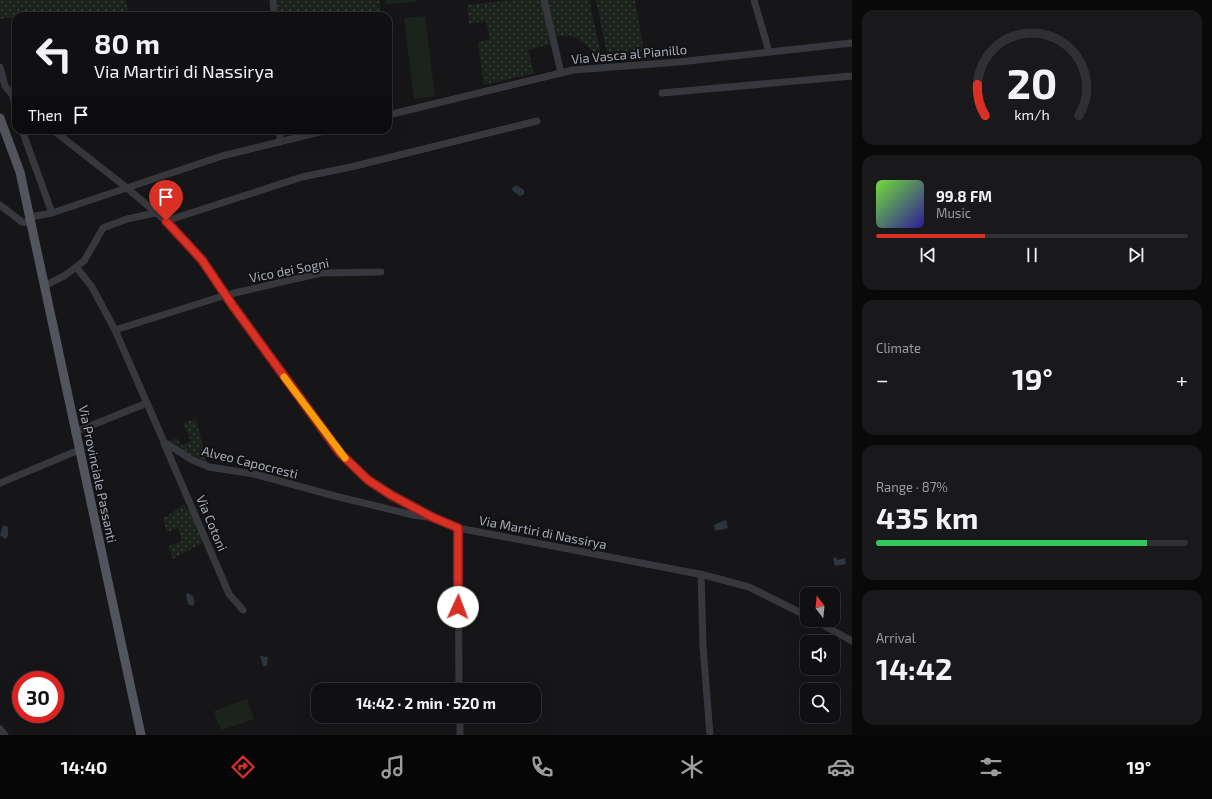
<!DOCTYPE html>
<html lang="en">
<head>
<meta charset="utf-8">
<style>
	:root { --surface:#101012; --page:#19191b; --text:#f1f3f6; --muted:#9c9d9f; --line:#303032; --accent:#d93025 }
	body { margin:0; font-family:"Exo 2",sans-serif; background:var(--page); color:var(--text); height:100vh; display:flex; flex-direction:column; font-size:15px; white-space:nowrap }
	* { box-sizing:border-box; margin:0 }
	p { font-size:13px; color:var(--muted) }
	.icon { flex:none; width:22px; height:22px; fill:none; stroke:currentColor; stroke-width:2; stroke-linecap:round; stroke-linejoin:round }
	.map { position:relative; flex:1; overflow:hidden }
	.details { display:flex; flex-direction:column; gap:10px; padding:10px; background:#09090a; width:360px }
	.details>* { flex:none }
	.guide { position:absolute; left:12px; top:12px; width:380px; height:122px; border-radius:12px; box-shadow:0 4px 16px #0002,0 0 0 1px var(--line); background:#101012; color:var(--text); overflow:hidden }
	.needle { width:26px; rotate:344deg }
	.buttons { position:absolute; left:800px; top:587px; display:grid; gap:8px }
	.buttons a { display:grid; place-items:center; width:40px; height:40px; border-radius:8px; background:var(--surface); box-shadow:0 4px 16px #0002,0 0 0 1px var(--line); font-size:20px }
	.speed { position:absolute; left:12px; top:671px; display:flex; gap:8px; font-size:20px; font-weight:700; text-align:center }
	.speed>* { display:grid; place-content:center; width:52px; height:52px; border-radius:50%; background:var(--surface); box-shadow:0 4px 16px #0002,0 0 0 1px var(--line); line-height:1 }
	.speed .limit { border:6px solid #d22; background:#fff; color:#111 }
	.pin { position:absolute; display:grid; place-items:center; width:34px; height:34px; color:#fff; margin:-41px -17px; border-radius:50% 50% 50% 0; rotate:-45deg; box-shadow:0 0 4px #0007 }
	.pin .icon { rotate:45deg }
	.me { position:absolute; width:44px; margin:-22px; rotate:2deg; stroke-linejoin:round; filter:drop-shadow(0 0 3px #0008) }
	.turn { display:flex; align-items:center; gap:14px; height:84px; padding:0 16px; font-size:18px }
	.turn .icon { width:52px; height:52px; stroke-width:2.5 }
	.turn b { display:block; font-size:28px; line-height:34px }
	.then { display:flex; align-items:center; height:38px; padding:0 16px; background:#0003; gap:8px; font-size:15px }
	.big { font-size:30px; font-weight:700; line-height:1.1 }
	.details .tile { flex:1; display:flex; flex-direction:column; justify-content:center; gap:6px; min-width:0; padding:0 14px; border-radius:12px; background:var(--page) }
	.details .dial { align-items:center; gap:0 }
	.dial svg { height:104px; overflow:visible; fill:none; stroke:var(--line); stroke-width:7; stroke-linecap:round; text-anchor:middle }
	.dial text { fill:var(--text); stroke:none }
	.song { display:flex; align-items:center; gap:12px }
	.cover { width:48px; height:48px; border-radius:6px; background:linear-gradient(135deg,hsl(100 70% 55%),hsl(250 70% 35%)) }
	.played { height:4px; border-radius:2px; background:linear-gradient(90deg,var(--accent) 35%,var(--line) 35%) }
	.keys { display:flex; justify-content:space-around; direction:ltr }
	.heat { display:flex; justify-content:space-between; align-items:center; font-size:22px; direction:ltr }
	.charge { height:6px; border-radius:3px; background:linear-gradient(90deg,#34c759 87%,var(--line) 0) }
	.trip { position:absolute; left:311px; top:683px; width:230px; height:40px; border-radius:12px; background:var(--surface); box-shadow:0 4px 16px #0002,0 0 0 1px var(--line); font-weight:700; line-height:40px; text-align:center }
	.menu { display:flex; height:64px; justify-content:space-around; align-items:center; background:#060607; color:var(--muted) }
	.menu .icon { width:28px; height:28px }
	.menu .active { color:var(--accent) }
	.menu b { font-size:18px; color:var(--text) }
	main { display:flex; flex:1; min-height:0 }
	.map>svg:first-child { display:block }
	.grass { fill:url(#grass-dots) }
	.park { fill:#1c231d }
	.water { fill:#2c353c }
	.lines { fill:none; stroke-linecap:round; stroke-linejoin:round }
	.minor { stroke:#37383d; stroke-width:7 }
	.major { stroke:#53555c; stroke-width:9 }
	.route-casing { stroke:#8d1f18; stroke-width:10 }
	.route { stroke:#d93025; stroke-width:7 }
	.slow { stroke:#f59e0b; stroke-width:7 }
	.labels { text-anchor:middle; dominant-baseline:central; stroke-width:4; stroke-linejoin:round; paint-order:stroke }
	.street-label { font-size:13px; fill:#a8adb8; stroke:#111113 }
</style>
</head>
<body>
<main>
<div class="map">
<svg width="852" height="735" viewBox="0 0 852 735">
	<defs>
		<pattern id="grass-dots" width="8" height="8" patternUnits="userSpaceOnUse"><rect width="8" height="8" fill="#1c231d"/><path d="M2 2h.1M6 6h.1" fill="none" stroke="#3a403c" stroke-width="1.8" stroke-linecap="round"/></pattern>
	</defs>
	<rect width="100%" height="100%" fill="#161618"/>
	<g class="grass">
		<polygon points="0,0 126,0 129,16 43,16 42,14 0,19"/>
		<polygon points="276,0 380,0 381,16 277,16"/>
		<polygon points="513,0 539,0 542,3 550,44 528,50 534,73 484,85 478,42 490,39 486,21 469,24 467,5"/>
		<path d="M546,0H589L602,59C585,46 578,31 556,37Z"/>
		<polygon points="596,0 635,0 645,58 608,59"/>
		<polygon points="196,419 207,463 192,457 170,441 177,438 181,446 191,441 183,423"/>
		<polygon points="184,504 187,509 190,509 204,539 202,543 173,559 169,546 182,541 178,528 167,532 163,519"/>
	</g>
	<g class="park">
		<polygon points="386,0 416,0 416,2 386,4"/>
		<polygon points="425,16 435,96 414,99 404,18"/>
		<polygon points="247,699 254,719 221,730 214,711"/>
	</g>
	<g class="water">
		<polygon points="516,185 524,190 524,194 520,196 513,191 512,188"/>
		<polygon points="726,520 728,528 715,531 714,525"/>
		<polygon points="3,525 8,527 8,536 5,539 0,535"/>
		<polygon points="837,557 837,560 845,558 846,564 835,566 833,558"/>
		<polygon points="188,593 193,596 195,603 193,606 188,604 186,595"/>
		<polygon points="260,656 268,657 267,666 263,666"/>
	</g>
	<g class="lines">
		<g class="minor">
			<polyline points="273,0 274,16"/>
			<polyline points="544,0 561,73"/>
			<polyline points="754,0 769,52"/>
			<polyline points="0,67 5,86 16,99"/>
			<polyline points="662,93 852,76"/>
			<polyline points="13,96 16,113"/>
			<polyline points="388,115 573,70 679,62 852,43"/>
			<polyline points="22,130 52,213"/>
			<path d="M53,130L127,188L166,221L196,252L340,453C349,462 358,471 368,479C390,498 430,518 458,528L704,575L749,587L807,616"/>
			<polyline points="280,130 280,142"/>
			<polyline points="0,205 22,222 31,223"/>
			<polyline points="30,217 52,213 222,156 328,130"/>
			<polyline points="166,221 302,177 351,167 537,121"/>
			<polyline points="77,268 92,287 115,330 164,442 192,460 209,467 254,474 335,496 413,515 427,517"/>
			<polyline points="44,286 64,276 84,261 103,228 127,219 155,213"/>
			<polyline points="115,330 226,295 321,273 381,272"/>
			<polyline points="75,432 147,403"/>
			<polyline points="164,443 229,594 243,610"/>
			<polyline points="0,483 79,450"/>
			<polyline points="458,528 459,690"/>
			<polyline points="701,574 703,646 710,735"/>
			<polyline points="814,620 852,641"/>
			<polyline points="460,716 460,735"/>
			<polyline points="0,729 5,735"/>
		</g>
		<polyline class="major" points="0,118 20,172 141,735"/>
	</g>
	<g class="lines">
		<g class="route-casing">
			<polyline id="route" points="166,221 202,260 233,306 340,453 368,480 391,495 432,517 458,528 458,607"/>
		</g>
		<use href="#route" class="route"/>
		<polyline class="slow" points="284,377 345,458"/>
	</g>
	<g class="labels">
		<g class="street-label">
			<text transform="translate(629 54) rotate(-5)">Via Vasca al Pianillo</text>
			<text transform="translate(289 270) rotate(-11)">Vico dei Sogni</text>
			<text transform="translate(250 462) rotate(14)">Alveo Capocresti</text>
			<text transform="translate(98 474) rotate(78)">Via Provinciale Passanti</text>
			<text transform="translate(212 523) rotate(67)">Via Cotoni</text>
			<text transform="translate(543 532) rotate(11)">Via Martiri di Nassirya</text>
		</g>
	</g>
</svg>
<div class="buttons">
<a><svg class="needle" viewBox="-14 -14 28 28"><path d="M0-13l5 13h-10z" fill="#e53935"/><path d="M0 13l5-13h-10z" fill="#9c9d9f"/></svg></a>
<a><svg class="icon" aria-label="sound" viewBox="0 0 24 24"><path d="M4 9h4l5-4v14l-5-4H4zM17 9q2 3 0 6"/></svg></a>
<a><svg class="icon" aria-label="search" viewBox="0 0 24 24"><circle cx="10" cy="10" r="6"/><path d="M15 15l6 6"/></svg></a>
</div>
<div class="speed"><div class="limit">30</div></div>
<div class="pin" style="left:166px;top:221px;background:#d93025"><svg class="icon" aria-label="arrive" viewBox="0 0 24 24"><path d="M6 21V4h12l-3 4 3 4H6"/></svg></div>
<svg class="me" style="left:458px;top:607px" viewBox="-20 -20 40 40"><circle r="19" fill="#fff"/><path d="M0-13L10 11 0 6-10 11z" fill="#d93025"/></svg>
<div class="trip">14:42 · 2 min · 520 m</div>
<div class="guide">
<div class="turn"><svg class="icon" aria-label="left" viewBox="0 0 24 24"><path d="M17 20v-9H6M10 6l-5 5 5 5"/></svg><div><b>80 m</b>Via Martiri di Nassirya</div></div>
<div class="then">Then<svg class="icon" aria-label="arrive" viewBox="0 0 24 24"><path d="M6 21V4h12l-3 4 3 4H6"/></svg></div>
</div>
</div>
<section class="details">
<div class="tile dial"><svg viewBox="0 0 100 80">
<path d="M14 69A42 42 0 1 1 86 69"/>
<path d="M14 69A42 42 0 0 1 8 45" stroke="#d93025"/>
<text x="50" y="56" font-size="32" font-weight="700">20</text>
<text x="50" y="72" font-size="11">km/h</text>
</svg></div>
<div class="tile">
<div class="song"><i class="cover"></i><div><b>99.8 FM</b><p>Music</p></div></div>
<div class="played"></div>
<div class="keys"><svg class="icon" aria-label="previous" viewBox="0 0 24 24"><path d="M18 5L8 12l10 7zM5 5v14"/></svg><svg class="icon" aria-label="pause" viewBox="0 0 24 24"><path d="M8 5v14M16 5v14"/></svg><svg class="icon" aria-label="next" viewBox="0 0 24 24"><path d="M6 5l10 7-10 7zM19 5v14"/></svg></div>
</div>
<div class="tile"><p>Climate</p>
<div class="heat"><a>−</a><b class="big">19°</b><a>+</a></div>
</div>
<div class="tile"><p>Range · 87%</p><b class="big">435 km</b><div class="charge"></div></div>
<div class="tile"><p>Arrival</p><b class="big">14:42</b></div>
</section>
</main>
<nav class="menu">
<b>14:40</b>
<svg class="icon active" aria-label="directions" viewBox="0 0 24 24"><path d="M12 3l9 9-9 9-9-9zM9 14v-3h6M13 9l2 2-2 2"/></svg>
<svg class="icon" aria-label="music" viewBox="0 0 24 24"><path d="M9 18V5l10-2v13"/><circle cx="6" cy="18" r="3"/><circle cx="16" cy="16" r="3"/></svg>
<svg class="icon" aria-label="phone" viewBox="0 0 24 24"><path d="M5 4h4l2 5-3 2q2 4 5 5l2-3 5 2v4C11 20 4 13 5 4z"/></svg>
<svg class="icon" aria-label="climate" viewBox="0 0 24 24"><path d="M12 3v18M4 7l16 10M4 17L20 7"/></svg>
<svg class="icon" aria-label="car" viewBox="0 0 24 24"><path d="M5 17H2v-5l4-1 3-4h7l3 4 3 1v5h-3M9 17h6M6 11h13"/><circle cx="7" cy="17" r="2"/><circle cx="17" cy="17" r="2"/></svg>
<svg class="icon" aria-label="filters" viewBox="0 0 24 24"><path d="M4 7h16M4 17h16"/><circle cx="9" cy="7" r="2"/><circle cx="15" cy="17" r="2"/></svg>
<b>19°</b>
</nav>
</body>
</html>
